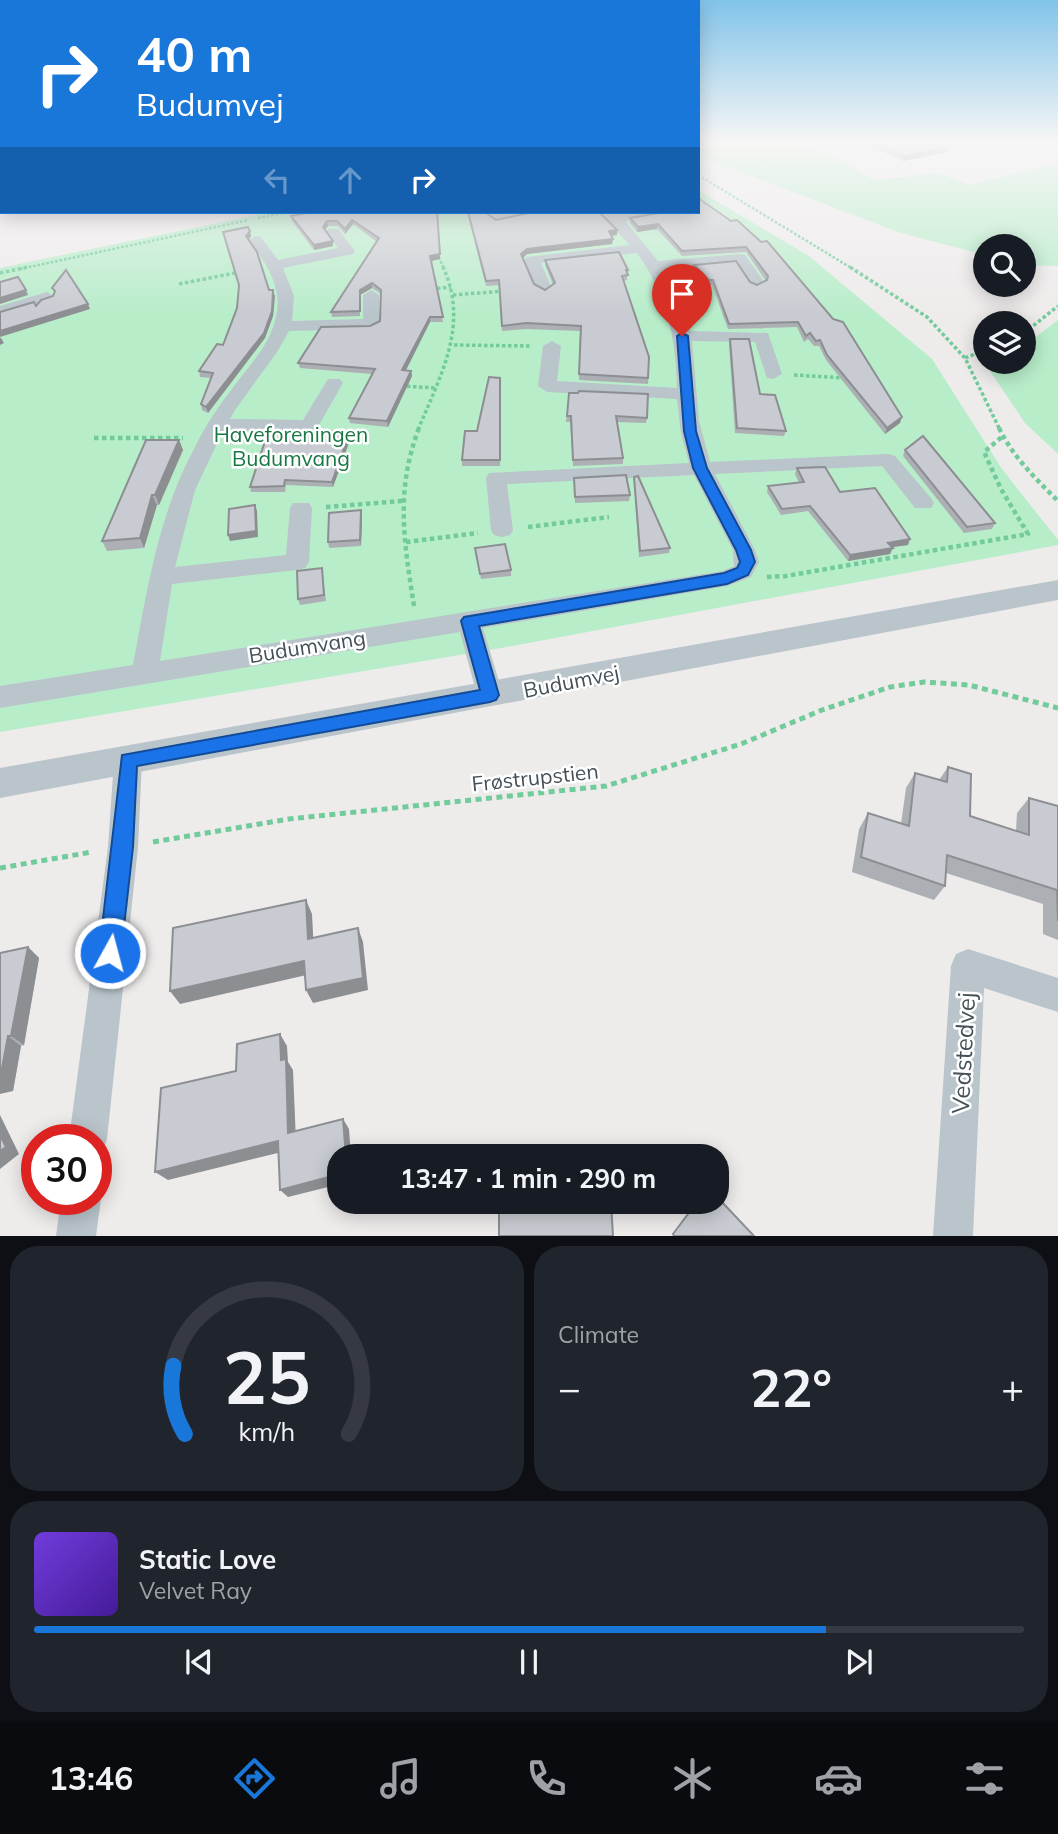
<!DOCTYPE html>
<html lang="en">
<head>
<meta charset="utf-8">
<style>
	:root { --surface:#171b24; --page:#20242c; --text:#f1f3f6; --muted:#9ea1a6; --line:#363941; --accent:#1a77da }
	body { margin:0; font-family:Mulish,sans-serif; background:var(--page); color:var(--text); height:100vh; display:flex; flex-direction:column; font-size:26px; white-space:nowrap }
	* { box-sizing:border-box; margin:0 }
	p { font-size:23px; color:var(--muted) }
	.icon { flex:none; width:38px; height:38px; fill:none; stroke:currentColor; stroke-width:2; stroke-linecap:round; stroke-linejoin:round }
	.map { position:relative; height:1236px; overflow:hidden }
	.side { display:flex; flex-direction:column; gap:10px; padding:10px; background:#0d0f14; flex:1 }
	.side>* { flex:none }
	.hud { position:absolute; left:0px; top:0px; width:700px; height:214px; box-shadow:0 4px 18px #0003; background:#1a77da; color:#fff; overflow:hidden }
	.controls { position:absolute; left:973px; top:234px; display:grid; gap:14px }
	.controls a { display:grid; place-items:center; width:63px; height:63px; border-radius:50%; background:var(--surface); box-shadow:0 4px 18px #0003; font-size:35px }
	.speed { position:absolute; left:21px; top:1124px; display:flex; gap:14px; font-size:35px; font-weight:700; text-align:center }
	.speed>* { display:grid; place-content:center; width:91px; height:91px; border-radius:50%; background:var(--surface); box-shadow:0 4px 18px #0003; line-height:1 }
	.speed .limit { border:10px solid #d22; background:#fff; color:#111 }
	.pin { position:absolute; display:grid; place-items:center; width:60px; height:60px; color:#fff; margin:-72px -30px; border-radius:50% 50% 50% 0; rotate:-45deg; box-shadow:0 0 7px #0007 }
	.pin .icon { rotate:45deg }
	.me { position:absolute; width:77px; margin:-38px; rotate:7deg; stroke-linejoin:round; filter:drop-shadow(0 0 5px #0008) }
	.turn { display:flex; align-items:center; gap:24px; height:147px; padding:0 21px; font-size:32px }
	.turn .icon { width:91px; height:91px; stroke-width:2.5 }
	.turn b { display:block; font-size:49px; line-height:60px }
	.lanes { display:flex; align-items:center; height:66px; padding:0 21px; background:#0003; justify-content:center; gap:35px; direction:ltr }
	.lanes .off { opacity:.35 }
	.big { font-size:52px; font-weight:700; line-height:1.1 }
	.side .tile { flex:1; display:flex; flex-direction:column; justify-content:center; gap:10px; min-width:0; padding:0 24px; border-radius:28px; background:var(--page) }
	.side .dial { align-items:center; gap:0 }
	.dial svg { height:182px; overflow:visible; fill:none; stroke:var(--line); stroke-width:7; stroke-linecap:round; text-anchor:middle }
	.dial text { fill:var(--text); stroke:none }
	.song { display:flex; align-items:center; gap:21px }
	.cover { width:84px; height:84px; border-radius:10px; background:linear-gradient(135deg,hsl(260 70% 55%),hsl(260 70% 35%)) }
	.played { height:7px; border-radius:4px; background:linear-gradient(90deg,var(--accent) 80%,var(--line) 80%) }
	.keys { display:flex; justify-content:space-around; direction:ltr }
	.heat { display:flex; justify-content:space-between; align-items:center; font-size:38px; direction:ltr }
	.side .tiles { flex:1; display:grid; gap:10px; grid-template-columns:1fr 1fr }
	.tile:last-child { grid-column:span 2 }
	.trip { position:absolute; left:327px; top:1144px; width:402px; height:70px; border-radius:28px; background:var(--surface); box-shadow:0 4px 18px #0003; font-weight:700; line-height:70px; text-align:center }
	.menu { display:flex; height:112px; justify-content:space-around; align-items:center; background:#090b0e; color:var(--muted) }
	.menu .icon { width:49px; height:49px }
	.menu .active { color:var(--accent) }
	.menu b { font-size:32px; color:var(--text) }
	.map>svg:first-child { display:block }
	.green { fill:#b8edca }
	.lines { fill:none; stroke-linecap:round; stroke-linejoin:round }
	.path-far3 { stroke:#71cb9a; stroke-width:2.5; stroke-dasharray:2.5 2; stroke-linecap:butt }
	.path-far2 { stroke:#71cb9a; stroke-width:3.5; stroke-dasharray:3.5 2.5; stroke-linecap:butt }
	.path-far1 { stroke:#71cb9a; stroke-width:4.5; stroke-dasharray:4.5 3.5; stroke-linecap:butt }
	.path { stroke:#71cb9a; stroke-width:5; stroke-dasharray:6 4.5; stroke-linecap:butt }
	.minor { fill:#b9c4cb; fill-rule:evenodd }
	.tertiary { fill:#b9c4cb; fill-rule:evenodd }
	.wall { fill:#acafb4 }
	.shaded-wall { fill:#8c8e92 }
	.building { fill:#c8cbd1; stroke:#8c8e92; stroke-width:2 }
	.route { fill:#1a73e8; stroke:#114b97; stroke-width:2 }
	.labels { text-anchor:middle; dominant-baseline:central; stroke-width:5; stroke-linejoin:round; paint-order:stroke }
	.park-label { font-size:21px; fill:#177843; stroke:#fff }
	.street-label { font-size:21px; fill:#445058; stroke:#fff }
	.near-street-label { font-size:24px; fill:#445058; stroke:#fff }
</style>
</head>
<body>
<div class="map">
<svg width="1058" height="1236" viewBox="0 0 1058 1236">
	<rect width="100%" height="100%" fill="#eeebeb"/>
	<g class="green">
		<polygon points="698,142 804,142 875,180 938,173 970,185 1058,163 1058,266 1024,265 1024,247 985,247 985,255 901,233 698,156"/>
		<polygon points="698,190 809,256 932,359 1002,469 1058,540 1058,545 501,648 0,732 0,268 270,212 698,212"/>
		<polygon points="1058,320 1058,454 1025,423 990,371 1002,362 1024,362 1024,346"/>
	</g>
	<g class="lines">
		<g class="path-far3">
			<polyline points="698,175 853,269"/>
			<polyline points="258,218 288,212"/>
			<polyline points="437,253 444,269"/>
			<polyline points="20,269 249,220"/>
		</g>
		<g class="path-far2">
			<polyline points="850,267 927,317 965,358"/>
			<polyline points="0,273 28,267"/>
			<polyline points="179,284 240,272"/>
			<polyline points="431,289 451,287"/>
			<polyline points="453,295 505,291"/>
			<polyline points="1024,333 1058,306"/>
			<polyline points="454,345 530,346"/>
			<polyline points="985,350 965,358 1000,430"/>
			<polyline points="794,375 845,378"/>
			<polyline points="401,386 437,388"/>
			<path d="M418,430C440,376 470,325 443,267"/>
		</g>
		<g class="path-far1">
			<path d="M999,428C1013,457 1036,479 1058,501"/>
			<polyline points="94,438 183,438"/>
			<polyline points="326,507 402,501"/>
			<polyline points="528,527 609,517"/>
			<polyline points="406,542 478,533"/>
			<polyline points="767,577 786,576 1028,534 1001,489 984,452 1003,436"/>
			<path d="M414,606C404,542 395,491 419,428"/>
		</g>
		<g class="path">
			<polyline points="153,842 289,819 606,786 741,744 822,710 890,687 924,682 969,685 1058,708"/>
			<polyline points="0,868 92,852"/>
		</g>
		<g class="minor">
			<polygon points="482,212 534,212 532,215 496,222"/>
			<path d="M598,212H613L616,214L664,212L657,216L625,221L658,261L740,254L745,255L765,283L757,288L751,286L736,263L664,270L681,302L690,331L768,333L782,374L773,379L767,378L755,342L692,341L699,421L710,462L888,454L895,456L931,498L934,503L931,508H915L882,466L715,474L755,550L759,562L751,577L727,586L483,628L503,695L499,702L490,706L481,702L477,695L460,632L0,708V686L133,665C147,590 158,515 195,447C205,426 218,407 232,389C249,366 270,345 276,317C283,286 266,264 249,240L256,236L261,237L278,260L338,248L326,232L328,229H338L355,251L353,254L283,268L294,296L292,321L363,319V295L371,290L379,295V324L371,329L289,331L277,352L235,410L230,419L303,420L328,379H340L343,383L316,430L223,431L195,490L175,567L286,555L290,508L293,503H309L312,508L309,562L305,568L297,570L172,584L160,661L723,571L734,566L733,550L694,475L507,484L513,530L510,535L502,537L494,535L491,530L486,478L489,473L689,463L681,433L677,399L547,392L538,386L543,346L552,341L561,346L557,381L677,388C676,337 666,293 637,253L541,263L552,288L544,293L536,288L524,260L527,257L630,245Z"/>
			<polygon points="47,292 55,297 53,300 0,316 0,306"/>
			<polygon points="128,748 138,752 142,760 138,847 107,1139 102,1153 96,1155 96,1139 69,1139 108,847 114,760 118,752"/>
			<polygon points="968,949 1058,978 1058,1012 984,988 973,1236 933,1236 951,966 956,954"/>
			<polygon points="96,1188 101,1199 96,1236 56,1236 61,1199 96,1199"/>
		</g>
		<polygon class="tertiary" points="1058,580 1058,600 0,798 0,768"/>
	</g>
	<g class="wall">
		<polygon points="860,142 947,142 940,144 947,152 903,161"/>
		<polygon points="438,212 440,259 431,261 443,322 430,322 406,370 411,371 412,376 388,427 350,423 349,418 372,374 300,368 298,363 380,321 381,294 372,288 360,295 360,316 332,317 331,312 377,242 353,224 345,234 338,226 328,226 325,230 333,246 314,250 292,221 291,216"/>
		<polygon points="467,212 485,212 496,220 617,230 617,235 611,236 613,239 612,244 527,254 523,258 534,284 545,290 553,285 545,265 545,260 628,270 627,280 623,281 649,357 648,384 579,380 580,331 526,329 502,331 500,285 486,286"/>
		<polygon points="659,213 731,221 900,423 885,434 826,360 819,346 814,346 808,339 804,342 797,327 728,329 712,285 708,286 694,270 694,265 757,285 766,281 746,252 682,256 657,229 637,232 630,223 630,218"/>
		<polygon points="223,232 251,236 248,240 269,290 275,296 273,316 265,338 208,413 202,410 201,404 211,378 200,377 199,371 223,345 237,308 239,286"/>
		<polygon points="730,339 760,394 786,431 784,436 735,433 729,344"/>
		<polygon points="500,378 500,466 462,466 462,460 477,431"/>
		<polygon points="569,393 647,418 646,423 617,422 623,458 623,464 573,466 570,422 566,422"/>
		<polygon points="351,437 333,487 286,485 285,492 251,492 250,487"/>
		<polygon points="179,440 183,450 159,505 157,505 144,548 107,551 102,541"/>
		<polygon points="905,450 995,523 992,529 964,533 903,456"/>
		<polygon points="797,468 840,492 908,545 892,547 890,554 848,561 808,511 781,515 767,492 768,486 799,483 795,474"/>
		<polygon points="634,477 670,548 669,553 639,557 634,483"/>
		<polygon points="574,478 630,495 629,501 575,503"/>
		<polygon points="362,516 361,546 329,548 328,542"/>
		<polygon points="475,548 511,570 511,576 481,579"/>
		<polygon points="322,568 326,601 300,605 298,599"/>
		<polygon points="948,767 970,816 1016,831 1017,813 1029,798 1058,806 1058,940 1043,934 1043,904 946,873 945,886 934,900 852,872 859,829 868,813 901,824 906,788 915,773 939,780"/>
		<polygon points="28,947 39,958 24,1045 21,1046 13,1091 0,953"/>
	</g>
	<g class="shaded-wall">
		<polygon points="949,147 947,152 903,161 904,156"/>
		<polygon points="438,212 440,259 431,261 430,256"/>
		<polygon points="352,220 353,224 345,234 345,229"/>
		<polygon points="327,221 328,226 323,232 323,227"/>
		<polygon points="658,224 657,229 637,232 638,227"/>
		<polygon points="617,230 617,235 608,236 609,231"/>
		<polygon points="250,231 251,236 247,242 246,236"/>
		<polygon points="613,239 612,244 527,254 521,260 521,254 527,249"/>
		<polygon points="333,241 333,246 314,250 314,245"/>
		<polygon points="372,283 372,288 360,295 360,316 360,290"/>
		<polygon points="26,290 28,295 0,304 0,298"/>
		<polygon points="273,290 275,296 273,316 265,338 208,413 206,407"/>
		<polygon points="88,304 90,309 0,337 0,331"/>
		<polygon points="430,317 430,322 403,376 402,370"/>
		<polygon points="0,338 1,338 4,343 0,345"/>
		<polygon points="411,371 412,376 388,427 387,421"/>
		<polygon points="902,417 900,423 885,434 887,428"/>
		<polygon points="350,431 351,437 333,487 332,482"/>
		<polygon points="179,440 183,450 159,505 155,495"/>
		<polygon points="152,495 157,505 144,548 140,538"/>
		<polygon points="255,505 257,511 258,537 230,541 228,535"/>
		<polygon points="361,510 362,516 361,546 360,540"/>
		<polygon points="910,539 908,545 886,548 888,543"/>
		<polygon points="893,548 890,554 848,561 850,555"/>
		<polygon points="306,900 312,914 314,953 308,939"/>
		<polygon points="358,928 363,942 368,990 313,1003 306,990"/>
		<polygon points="28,947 39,958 24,1045 11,1036"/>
		<polygon points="304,961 311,974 180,1004 170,991"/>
		<polygon points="280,1034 287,1046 288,1062 293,1070 296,1142 288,1133 281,1060"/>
		<polygon points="8,1036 21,1046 13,1091 0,1094 0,1079"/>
		<polygon points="0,1115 19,1154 0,1169"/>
		<polygon points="343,1119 349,1129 351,1157 346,1157"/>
		<polygon points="278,1141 286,1151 168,1180 155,1172"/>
		<polygon points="340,1174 340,1184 288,1197 280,1190"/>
	</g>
	<g class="building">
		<polygon points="872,142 937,142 949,147 904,156"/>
		<polygon points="698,198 731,221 737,220 761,242 767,241 833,319 843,322 902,417 887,428 827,355 820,340 816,341 810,333 806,336 798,322 729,324 713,280 709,280 694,265 736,261 750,282 757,285 767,280 768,276 746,247 682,251 658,224 638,227 630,218 659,213 661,212 698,212"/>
		<polygon points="312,212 437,212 440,254 430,256 443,317 430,317 402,370 411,371 387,421 349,418 375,369 298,363 321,327 370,326 380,321 381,290 372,283 360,290 360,311 331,312 379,238 352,220 345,229 337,221 327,221 323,227 333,241 314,245 291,216"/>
		<polygon points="468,212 485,212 496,220 533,212 599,212 617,230 609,231 613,239 527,249 521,254 534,284 545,290 555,283 545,260 619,252 628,270 626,270 628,275 622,276 649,357 648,378 579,374 581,326 526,323 502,326 499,280 486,281"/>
		<polygon points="248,227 250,231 246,236 257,252 269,290 273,290 272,311 264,333 206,407 201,404 213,373 199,371 217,344 223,345 237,308 239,285 223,232"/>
		<polygon points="66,270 88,304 0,331 0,312 34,302 36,306 41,300 53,296 55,291 52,288"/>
		<polygon points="18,277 26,290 0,298 0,282"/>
		<polygon points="730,339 749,339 760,394 775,395 786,431 737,428"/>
		<polygon points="489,377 500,378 500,460 462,460 465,431 477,431"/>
		<polygon points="579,391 648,394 647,418 616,416 623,458 573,460 571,416 567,416 569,393 578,393"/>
		<polygon points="350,431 332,482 285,480 284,486 250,487 268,432"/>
		<polygon points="923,436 995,523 967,527 905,450"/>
		<polygon points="146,440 179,440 155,495 152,495 140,538 102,541"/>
		<polygon points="825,467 840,492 875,488 910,539 888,543 893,548 850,555 810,506 782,509 768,486 804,482 797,468"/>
		<polygon points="626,475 630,495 575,497 574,478"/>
		<polygon points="638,476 670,548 640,551 634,477"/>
		<polygon points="255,505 256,531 228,535 229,509"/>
		<polygon points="361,510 360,540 328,542 329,513"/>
		<polygon points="505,544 511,570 480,574 475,548"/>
		<polygon points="322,568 324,595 298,599 297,571"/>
		<polygon points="948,767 971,774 970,816 1029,835 1029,798 1058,806 1058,921 1057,890 947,855 945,886 861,857 868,813 909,826 915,773 947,782"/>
		<polygon points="306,900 308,939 358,928 363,978 306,990 304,961 170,991 173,928"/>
		<polygon points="28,947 11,1036 8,1036 0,1079 0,953"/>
		<polygon points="280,1034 281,1060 286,1059 288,1133 343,1119 346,1157 340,1157 340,1174 280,1190 278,1141 155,1172 161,1088 236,1071 237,1044"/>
		<polygon points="0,1135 6,1147 0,1151"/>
		<polygon points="720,1200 754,1236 674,1236 673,1234 697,1202 715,1202 717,1205"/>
		<polygon points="499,1202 611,1202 613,1236 499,1236"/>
	</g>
	<linearGradient id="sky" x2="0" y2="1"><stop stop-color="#81c3e9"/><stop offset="0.45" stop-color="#f7f6f6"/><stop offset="1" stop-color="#f7f6f6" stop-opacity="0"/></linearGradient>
	<rect width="1058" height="315" fill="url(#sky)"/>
	<polygon class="route" points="682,333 688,336 696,431 707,468 751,550 755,562 748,575 727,584 479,626 499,695 496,700 490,702 137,766 133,847 121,953 118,961 110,964 103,961 99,953 122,755 480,690 461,621 464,617 724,573 737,568 740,562 736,550 693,468 684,431 677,336"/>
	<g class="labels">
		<g class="park-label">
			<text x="291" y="434">Haveforeningen<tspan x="291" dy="24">Budumvang</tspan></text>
		</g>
		<g class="street-label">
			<text transform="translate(307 646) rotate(-9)">Budumvang</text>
			<text transform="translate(571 681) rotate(-11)">Budumvej</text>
			<text transform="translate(535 777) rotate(-6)">Frøstrupstien</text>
		</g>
		<g class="near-street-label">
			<text transform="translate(963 1053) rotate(-87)">Vedstedvej</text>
		</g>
	</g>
</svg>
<div class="controls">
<a><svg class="icon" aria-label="search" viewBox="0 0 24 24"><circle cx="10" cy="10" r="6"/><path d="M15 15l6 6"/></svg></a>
<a><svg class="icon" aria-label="layers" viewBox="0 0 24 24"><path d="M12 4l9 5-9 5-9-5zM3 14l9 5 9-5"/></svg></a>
</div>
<div class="speed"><div class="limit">30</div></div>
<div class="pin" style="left:682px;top:336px;background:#d93025"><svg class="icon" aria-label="arrive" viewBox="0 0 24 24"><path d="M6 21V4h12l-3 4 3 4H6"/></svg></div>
<svg class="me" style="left:110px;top:953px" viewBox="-20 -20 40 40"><circle r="17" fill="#1a73e8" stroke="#fff" stroke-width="3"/><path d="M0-11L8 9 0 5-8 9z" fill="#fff"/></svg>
<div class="trip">13:47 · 1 min · 290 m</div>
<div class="hud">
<div class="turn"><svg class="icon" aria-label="right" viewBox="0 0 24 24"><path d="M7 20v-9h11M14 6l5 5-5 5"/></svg><div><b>40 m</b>Budumvej</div></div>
<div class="lanes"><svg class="icon off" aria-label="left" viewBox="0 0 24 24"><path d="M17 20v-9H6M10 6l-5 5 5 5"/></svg><svg class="icon off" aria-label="ahead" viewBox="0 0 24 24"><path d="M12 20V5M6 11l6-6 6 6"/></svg><svg class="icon" aria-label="right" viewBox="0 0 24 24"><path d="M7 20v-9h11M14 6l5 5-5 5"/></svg></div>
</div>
</div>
<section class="side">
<div class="tiles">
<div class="tile dial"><svg viewBox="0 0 100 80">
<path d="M14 69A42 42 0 1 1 86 69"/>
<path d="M14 69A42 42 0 0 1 9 39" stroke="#1a77da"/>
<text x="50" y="56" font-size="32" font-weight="700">25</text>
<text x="50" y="72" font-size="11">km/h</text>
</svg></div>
<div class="tile"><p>Climate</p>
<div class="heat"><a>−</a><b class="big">22°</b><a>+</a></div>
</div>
<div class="tile">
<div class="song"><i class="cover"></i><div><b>Static Love</b><p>Velvet Ray</p></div></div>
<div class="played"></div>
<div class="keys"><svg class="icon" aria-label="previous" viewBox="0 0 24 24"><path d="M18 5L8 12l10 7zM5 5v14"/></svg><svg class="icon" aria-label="pause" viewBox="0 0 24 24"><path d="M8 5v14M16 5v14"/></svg><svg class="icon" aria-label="next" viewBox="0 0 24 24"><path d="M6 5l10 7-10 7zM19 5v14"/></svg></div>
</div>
</div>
</section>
<nav class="menu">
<b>13:46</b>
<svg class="icon active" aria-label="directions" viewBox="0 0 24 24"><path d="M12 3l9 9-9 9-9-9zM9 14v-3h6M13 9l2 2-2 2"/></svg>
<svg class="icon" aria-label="music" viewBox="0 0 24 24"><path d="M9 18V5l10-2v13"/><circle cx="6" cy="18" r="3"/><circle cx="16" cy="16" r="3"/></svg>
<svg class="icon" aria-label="phone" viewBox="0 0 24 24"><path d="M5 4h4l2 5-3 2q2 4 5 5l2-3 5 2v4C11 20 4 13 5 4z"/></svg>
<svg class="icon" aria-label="climate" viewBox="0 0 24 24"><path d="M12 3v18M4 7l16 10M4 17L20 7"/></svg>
<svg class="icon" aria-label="car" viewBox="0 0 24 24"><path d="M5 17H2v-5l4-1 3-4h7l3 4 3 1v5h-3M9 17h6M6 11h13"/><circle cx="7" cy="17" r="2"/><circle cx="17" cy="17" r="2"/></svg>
<svg class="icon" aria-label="filters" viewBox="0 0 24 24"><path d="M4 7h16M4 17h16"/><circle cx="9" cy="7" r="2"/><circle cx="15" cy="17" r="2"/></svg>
</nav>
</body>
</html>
